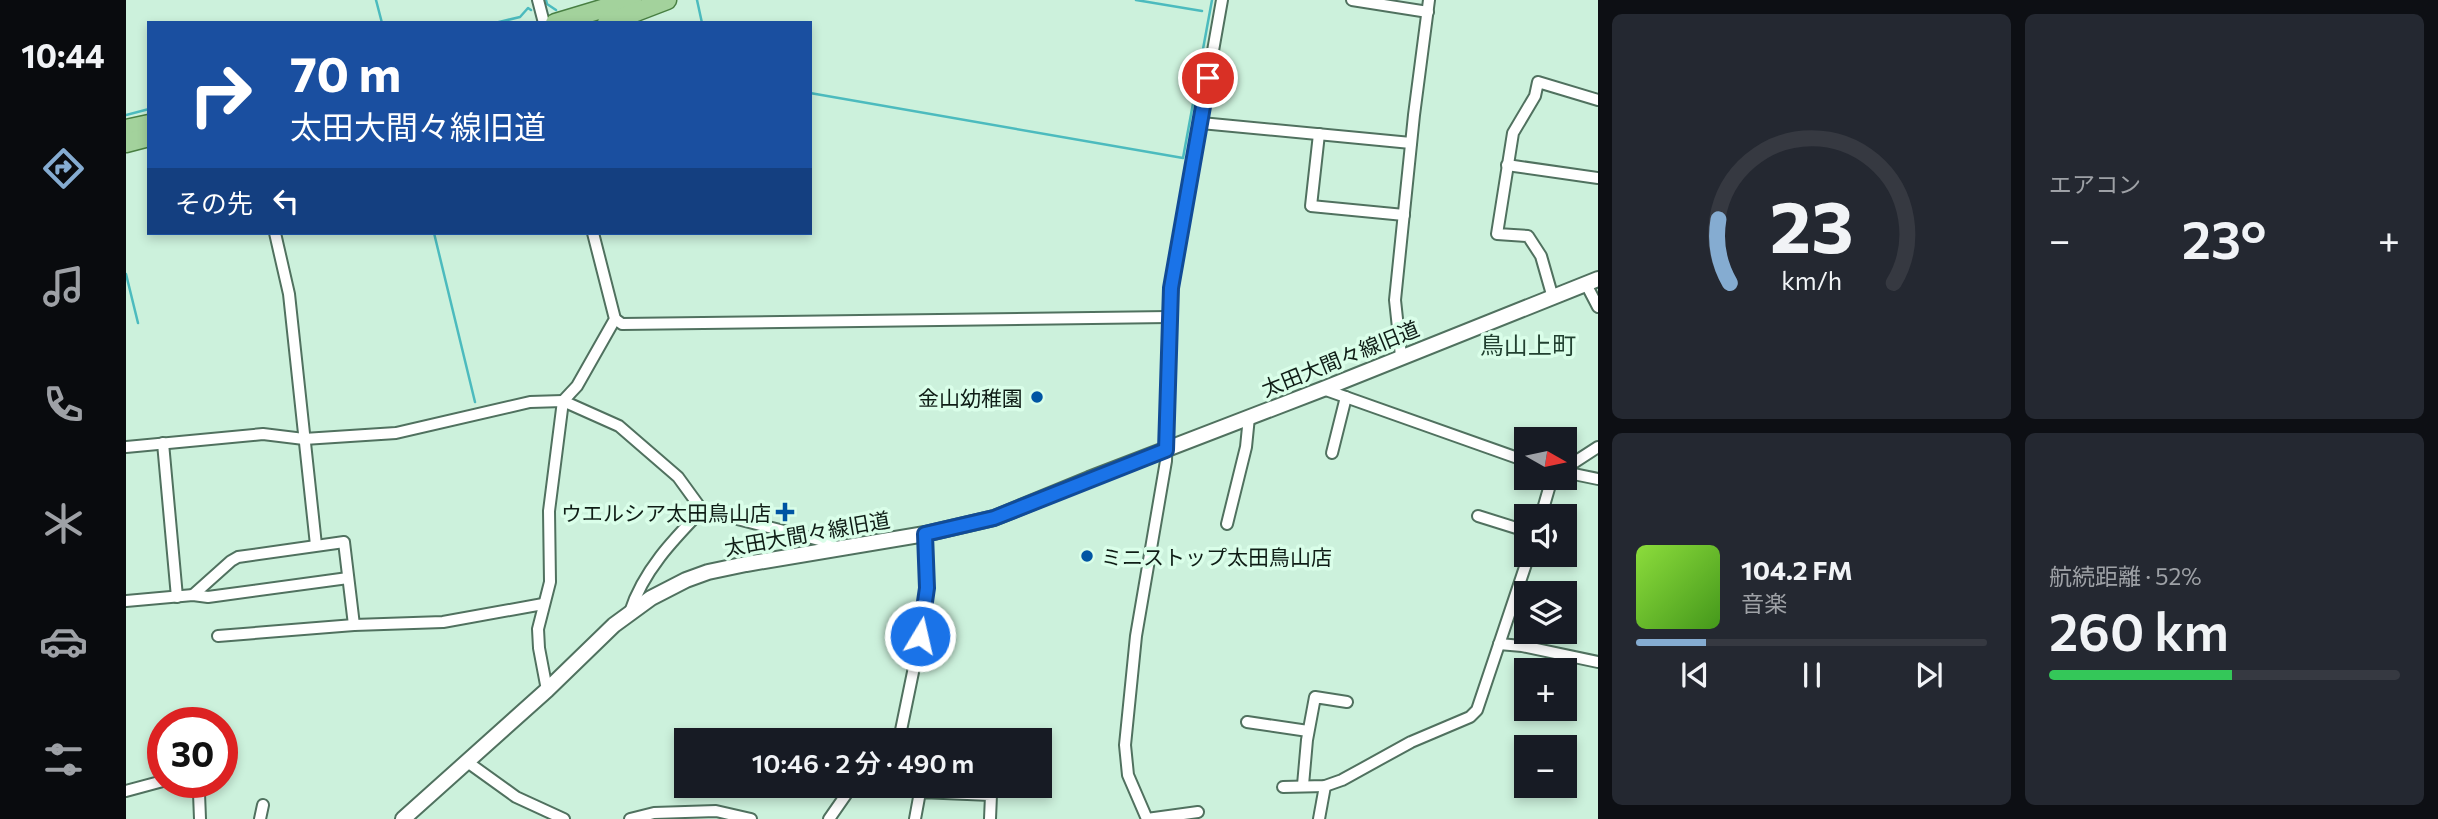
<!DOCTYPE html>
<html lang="ja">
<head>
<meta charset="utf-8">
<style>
	:root { --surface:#171b24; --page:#242831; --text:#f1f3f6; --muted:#9ea1a6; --line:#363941; --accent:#85acd1 }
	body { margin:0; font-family:Commissioner,"Noto Sans JP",sans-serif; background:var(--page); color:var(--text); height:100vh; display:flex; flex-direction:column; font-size:26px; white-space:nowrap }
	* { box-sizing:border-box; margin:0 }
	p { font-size:23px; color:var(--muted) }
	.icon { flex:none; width:38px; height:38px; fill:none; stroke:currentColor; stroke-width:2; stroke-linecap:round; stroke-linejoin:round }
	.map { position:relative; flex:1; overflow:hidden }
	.drawer { display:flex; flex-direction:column; gap:14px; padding:14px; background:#0d0f14; width:840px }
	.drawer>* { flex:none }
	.banner { position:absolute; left:21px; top:21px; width:665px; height:214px; border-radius:0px; box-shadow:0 4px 10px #0003; background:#1a4fa0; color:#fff; overflow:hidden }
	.needle { width:46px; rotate:99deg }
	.tools { position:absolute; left:1388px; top:427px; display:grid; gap:14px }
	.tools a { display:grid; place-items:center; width:63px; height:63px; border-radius:0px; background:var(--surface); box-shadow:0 4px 10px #0003; font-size:35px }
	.speed { position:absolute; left:21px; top:707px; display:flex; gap:14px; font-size:35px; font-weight:700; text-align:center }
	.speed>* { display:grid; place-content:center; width:91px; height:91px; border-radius:50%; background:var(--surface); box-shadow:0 4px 10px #0003; line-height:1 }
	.speed .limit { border:10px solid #d22; background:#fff; color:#111 }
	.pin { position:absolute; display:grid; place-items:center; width:60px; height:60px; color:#fff; margin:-30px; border:4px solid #fff; border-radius:50%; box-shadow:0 2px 7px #0007 }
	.me { position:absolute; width:77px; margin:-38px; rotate:9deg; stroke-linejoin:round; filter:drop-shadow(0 0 5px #0008) }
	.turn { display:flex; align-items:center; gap:24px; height:147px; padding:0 28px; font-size:32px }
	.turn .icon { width:91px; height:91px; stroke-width:2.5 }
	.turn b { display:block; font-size:49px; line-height:60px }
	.then { display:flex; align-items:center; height:66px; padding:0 28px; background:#0003; gap:14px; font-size:26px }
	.big { font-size:52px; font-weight:600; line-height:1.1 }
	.drawer .widget { flex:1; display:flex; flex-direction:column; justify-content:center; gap:10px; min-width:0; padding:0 24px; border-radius:10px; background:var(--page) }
	.drawer .dial { align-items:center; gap:0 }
	.dial svg { height:182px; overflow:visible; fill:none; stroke:var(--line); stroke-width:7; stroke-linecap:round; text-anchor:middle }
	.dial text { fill:var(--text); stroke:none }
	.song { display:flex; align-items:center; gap:21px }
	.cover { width:84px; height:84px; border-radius:10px; background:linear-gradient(135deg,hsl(90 70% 55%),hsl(100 70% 35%)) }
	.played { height:7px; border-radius:4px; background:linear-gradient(90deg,var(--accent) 20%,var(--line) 20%) }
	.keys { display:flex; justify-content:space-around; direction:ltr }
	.heat { display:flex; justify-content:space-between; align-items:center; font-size:38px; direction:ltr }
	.charge { height:10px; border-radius:5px; background:linear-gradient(90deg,#34c759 52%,var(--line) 0) }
	.drawer .tiles { flex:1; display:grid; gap:14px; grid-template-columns:repeat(2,1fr) }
	.trip { position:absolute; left:548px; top:728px; width:378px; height:70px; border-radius:0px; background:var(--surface); box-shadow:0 4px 10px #0003; font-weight:600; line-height:70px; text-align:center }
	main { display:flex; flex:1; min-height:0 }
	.dock { display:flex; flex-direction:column; width:126px; justify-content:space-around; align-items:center; background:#090b0e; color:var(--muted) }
	.dock .icon { width:49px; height:49px }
	.dock .active { color:var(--accent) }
	.dock b { font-size:32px; color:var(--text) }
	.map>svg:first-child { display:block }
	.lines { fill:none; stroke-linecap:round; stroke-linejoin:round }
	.stream { stroke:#4cbbbe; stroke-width:2.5 }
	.minor-casing { stroke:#50715f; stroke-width:14 }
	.tertiary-casing { stroke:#50715f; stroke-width:18 }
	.primary-casing { stroke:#487f42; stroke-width:21 }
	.minor { stroke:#fff; stroke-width:10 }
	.tertiary { stroke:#fff; stroke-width:14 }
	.primary { stroke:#a3d29c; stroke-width:18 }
	.route-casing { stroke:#114b97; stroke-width:18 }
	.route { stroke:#1a73e8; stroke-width:12 }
	.poi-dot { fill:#0055a3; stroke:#dafee9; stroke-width:2.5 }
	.labels { text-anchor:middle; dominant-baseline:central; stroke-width:7; stroke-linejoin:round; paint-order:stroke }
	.street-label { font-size:21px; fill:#0f1d16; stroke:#dafee9 }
	.poi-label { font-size:21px; fill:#0f1d16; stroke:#dafee9; text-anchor:end }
	.quarter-label { font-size:24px; fill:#224131; stroke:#dafee9 }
</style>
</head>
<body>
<main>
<nav class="dock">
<b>10:44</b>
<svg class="icon active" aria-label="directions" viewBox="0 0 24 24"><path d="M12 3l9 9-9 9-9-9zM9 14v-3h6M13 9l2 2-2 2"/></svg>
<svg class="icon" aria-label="music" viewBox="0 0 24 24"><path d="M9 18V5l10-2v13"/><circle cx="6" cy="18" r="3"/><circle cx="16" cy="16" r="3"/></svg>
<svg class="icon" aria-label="phone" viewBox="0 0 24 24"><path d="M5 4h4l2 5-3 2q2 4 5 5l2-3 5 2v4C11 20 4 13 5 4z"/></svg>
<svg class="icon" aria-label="climate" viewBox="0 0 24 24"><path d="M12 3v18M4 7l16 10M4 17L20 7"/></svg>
<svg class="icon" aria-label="car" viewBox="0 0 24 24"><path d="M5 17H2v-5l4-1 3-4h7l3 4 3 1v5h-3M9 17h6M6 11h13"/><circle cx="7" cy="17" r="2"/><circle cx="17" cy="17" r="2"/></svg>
<svg class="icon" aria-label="filters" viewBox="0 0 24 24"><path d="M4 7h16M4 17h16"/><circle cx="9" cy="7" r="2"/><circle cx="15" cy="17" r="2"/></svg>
</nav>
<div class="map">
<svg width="1472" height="819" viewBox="0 0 1472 819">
	<rect width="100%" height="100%" fill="#ccf1dc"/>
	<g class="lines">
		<g class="stream">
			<polyline points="250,0 256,23"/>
			<polyline points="420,0 421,4 430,10"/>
			<polyline points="571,0 576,23"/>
			<polyline points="1010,0 1076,11"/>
			<polyline points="369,23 394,17 402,8 405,10"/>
			<polyline points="684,93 1057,158 1086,0"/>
			<polyline points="0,115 23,109"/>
			<polyline points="308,233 349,402"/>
			<polyline points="0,274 12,323"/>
		</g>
		<g class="minor-casing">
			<g id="minor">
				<polyline points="412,0 418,23"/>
				<polyline points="1226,0 1302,12"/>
				<polyline points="1075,123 1285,143"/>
				<polyline points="1193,134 1185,206 1278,215"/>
				<polyline points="1381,165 1472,178"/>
				<polyline points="149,233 163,294 190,545"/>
				<polyline points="1460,284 1472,307"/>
				<polyline points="1427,298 1415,256 1402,236 1371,234 1387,133 1409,96 1412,82 1472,100"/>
				<polyline points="489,319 496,324 1043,317"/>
				<polyline points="1275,356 1269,300 1288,115 1303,0"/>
				<polyline points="1197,389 1400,461"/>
				<polyline points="37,443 51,597"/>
				<polyline points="0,447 137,434 178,439 270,433 404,402 437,401 493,426 552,477 576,510 697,541 710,548"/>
				<polyline points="1206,453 1220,397"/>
				<polyline points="1438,469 1472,447"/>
				<polyline points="1438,472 1472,479"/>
				<polyline points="1352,516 1400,531"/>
				<polyline points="1415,516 1426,478"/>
				<polyline points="1101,524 1120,447 1123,417"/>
				<polyline points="67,595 105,561 112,557 218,542 228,625"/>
				<polyline points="0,601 67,595 82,597 222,578"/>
				<path d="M504,612C517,571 547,540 576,510"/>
				<polyline points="92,636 228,625 317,622 417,604"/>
				<polyline points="1373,644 1396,646 1472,662"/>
				<polyline points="421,690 413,648 412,629 424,582 423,511 437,401 451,386 489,319 467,233"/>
				<polyline points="1121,722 1182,731"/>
				<polyline points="773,740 800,609 799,534"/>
				<polyline points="340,761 390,797 438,819"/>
				<polyline points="67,782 73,793 74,819"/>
				<polyline points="1177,785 1181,740 1189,697 1221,702"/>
				<polyline points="1157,787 1199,786 1216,780 1285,742 1344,717 1351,710 1403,555"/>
				<polyline points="0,791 37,781"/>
				<polyline points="1072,812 1021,819 1002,775 999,745 1010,636 1040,461 1045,288 1096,0"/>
				<polyline points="134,819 137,805"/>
				<polyline points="504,819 528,813 590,811 625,819"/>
				<polyline points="703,819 726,786"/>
				<polyline points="789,819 794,792 865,795 864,819"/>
				<polyline points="1193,819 1199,786"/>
			</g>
		</g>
		<g class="tertiary-casing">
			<polyline id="tertiary" points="277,819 421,690 488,625 525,598 560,580 582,572 620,564 799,534 868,518 963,479 1197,389 1472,279"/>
		</g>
		<g class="primary-casing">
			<g id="primary">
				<polyline points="429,23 506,0"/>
				<polyline points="481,23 541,0"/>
				<polyline points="0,129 23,124"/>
				<polyline points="0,143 23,137"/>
			</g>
		</g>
		<use href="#minor" class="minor"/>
		<use href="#tertiary" class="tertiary"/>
		<use href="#primary" class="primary"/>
	</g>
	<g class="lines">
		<g class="route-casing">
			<polyline id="route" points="794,636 801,588 799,534 868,518 1040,450 1045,288 1082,78"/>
		</g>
		<use href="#route" class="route"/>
	</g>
	<g class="poi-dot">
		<circle cx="911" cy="397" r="7"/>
		<path d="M655.5 501.5h7v7h7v7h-7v7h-7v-7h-7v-7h7z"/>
		<circle cx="961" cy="556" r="7"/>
	</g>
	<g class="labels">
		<g class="street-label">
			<text transform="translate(1214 358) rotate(-22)">太田大間々線旧道</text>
			<text transform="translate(681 533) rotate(-10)">太田大間々線旧道</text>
		</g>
		<g class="poi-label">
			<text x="897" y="397">金山幼稚園</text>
			<text x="645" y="512">ウエルシア太田鳥山店</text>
			<text x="975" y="556" text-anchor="start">ミニストップ太田鳥山店</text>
		</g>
		<g class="quarter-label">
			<text x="1402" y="344">鳥山上町</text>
		</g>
	</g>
</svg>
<div class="tools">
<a><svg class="needle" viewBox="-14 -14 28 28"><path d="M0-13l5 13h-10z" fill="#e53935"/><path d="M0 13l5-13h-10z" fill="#9ea1a6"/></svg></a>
<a><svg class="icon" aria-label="sound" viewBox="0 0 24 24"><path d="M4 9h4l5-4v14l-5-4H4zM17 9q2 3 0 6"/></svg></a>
<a><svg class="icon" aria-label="layers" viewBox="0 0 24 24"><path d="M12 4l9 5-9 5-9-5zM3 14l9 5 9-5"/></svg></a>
<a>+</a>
<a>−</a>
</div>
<div class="speed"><div class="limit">30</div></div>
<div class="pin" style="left:1082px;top:78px;background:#d93025"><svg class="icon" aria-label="arrive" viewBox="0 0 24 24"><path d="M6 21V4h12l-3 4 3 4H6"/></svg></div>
<svg class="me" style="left:794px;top:636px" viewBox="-20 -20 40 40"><circle r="17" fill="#1a73e8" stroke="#fff" stroke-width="3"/><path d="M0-11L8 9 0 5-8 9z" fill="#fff"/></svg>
<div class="trip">10:46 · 2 分 · 490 m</div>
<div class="banner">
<div class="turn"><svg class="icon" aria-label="right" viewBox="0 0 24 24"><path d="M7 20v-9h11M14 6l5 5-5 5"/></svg><div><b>70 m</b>太田大間々線旧道</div></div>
<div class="then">その先<svg class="icon" aria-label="left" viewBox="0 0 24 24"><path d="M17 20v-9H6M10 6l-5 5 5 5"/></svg></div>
</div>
</div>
<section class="drawer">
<div class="tiles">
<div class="widget dial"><svg viewBox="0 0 100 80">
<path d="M14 69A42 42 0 1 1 86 69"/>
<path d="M14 69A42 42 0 0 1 9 41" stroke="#85acd1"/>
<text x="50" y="56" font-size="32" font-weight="700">23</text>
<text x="50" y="72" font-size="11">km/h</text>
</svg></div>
<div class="widget"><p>エアコン</p>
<div class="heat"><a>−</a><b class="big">23°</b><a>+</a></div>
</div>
<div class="widget">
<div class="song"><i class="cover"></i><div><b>104.2 FM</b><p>音楽</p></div></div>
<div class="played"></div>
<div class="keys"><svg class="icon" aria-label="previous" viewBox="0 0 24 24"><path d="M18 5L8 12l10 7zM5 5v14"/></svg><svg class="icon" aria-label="pause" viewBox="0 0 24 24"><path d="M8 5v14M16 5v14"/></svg><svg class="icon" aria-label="next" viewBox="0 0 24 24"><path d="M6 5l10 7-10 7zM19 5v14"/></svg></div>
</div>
<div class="widget"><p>航続距離 · 52%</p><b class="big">260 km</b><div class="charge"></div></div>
</div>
</section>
</main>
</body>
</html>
